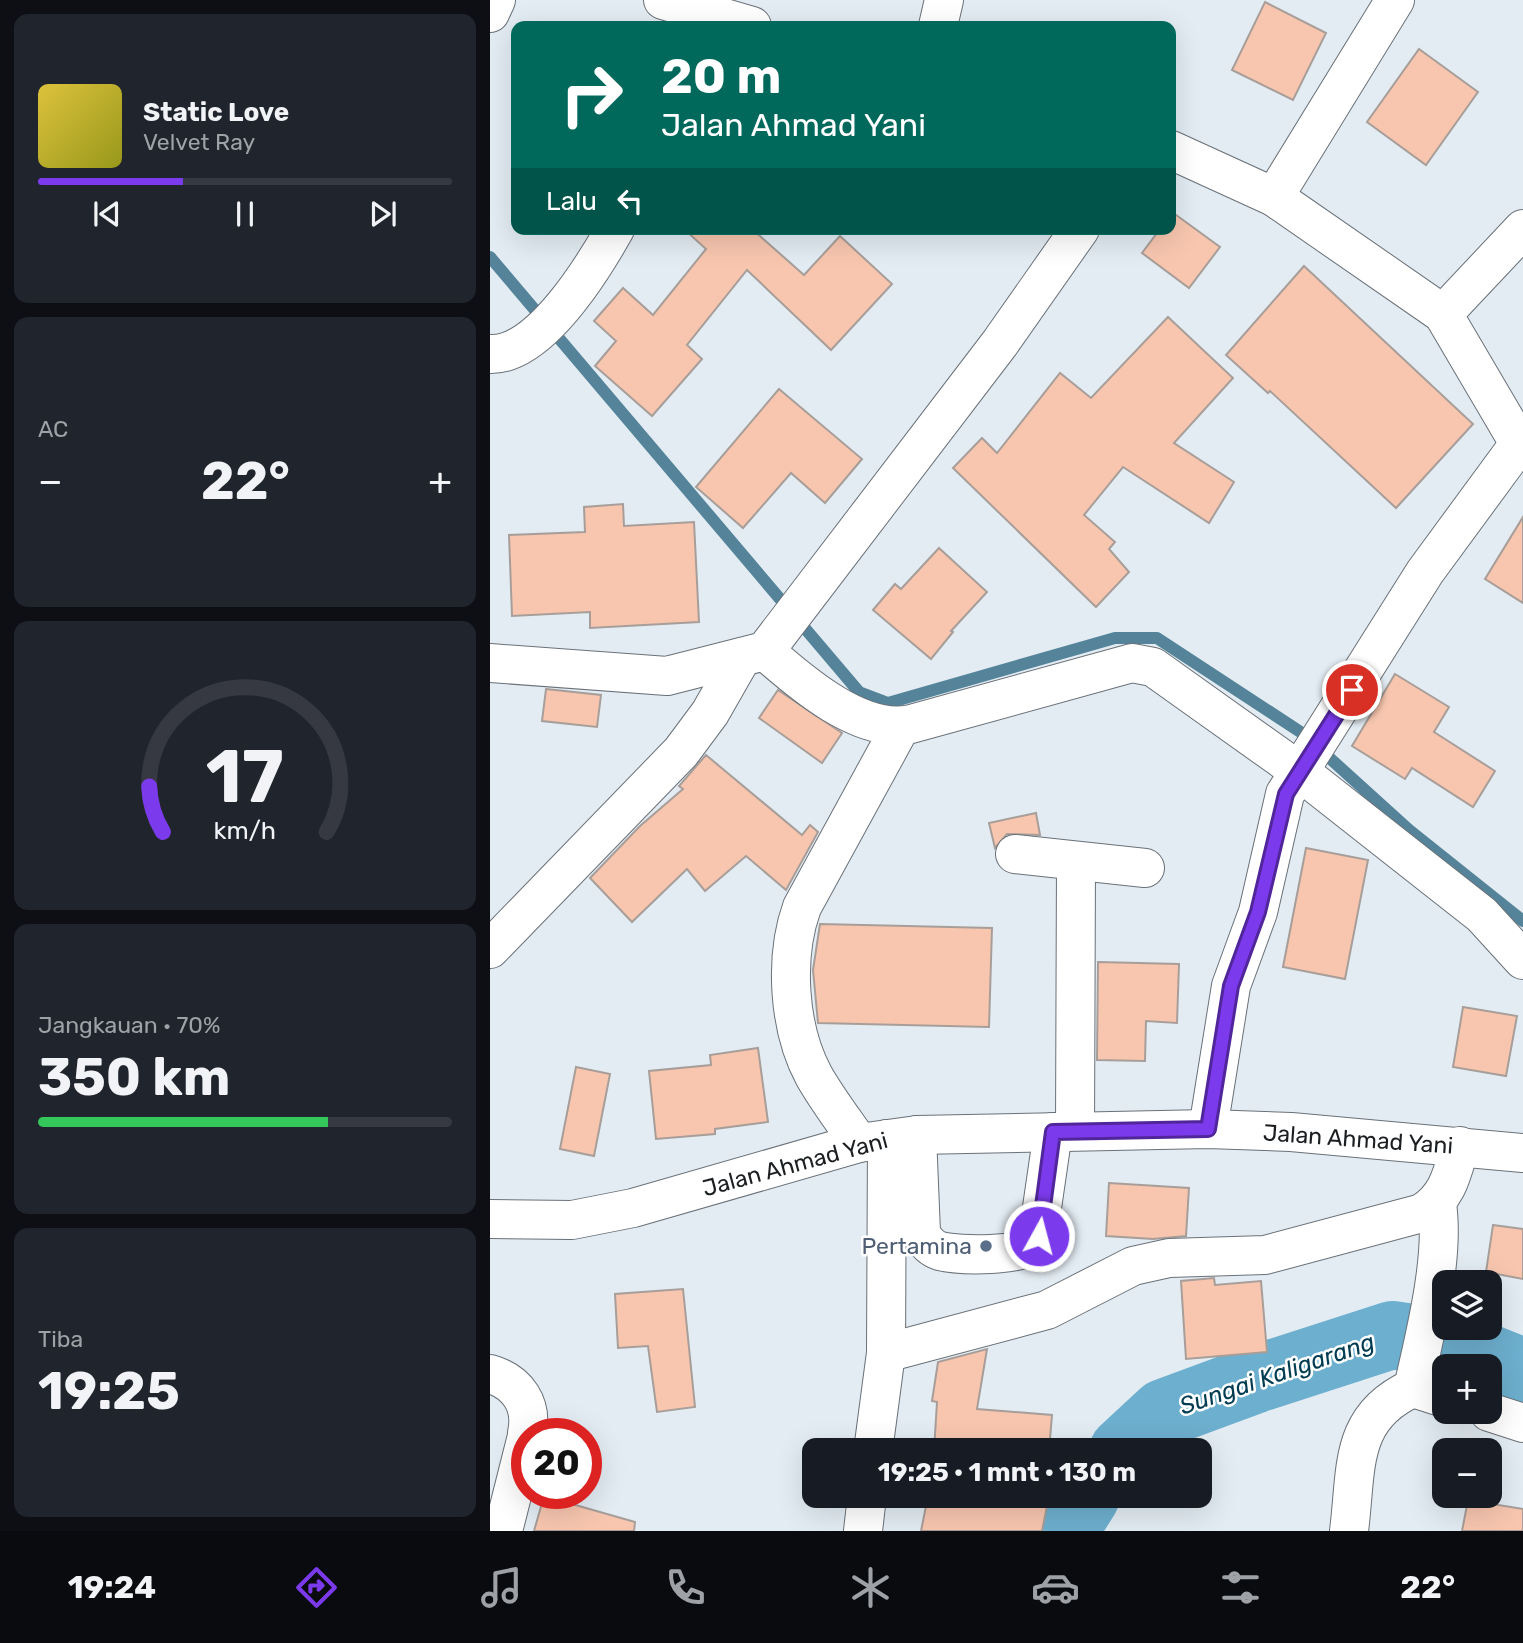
<!DOCTYPE html>
<html lang="id">
<head>
<meta charset="utf-8">
<style>
	:root { --surface:#171b24; --page:#20242c; --text:#f1f3f6; --muted:#9ea1a6; --line:#363941; --accent:#7c3aed }
	body { margin:0; font-family:Rubik,sans-serif; background:var(--page); color:var(--text); height:100vh; display:flex; flex-direction:column; font-size:26px; white-space:nowrap }
	* { box-sizing:border-box; margin:0 }
	p { font-size:23px; color:var(--muted) }
	.icon { flex:none; width:38px; height:38px; fill:none; stroke:currentColor; stroke-width:2; stroke-linecap:round; stroke-linejoin:round }
	.map { position:relative; flex:1; overflow:hidden }
	.details { display:flex; flex-direction:column; gap:14px; padding:14px; background:#0d0f14; width:490px }
	.details>* { flex:none }
	.banner { position:absolute; left:21px; top:21px; width:665px; height:214px; border-radius:14px; box-shadow:0 7px 28px #0002; background:#00695c; color:#fff; overflow:hidden }
	.buttons { position:absolute; left:942px; top:1270px; display:grid; gap:14px }
	.buttons a { display:grid; place-items:center; width:70px; height:70px; border-radius:14px; background:var(--surface); box-shadow:0 7px 28px #0002; font-size:35px }
	.speed { position:absolute; left:21px; top:1418px; display:flex; gap:14px; font-size:35px; font-weight:700; text-align:center }
	.speed>* { display:grid; place-content:center; width:91px; height:91px; border-radius:50%; background:var(--surface); box-shadow:0 7px 28px #0002; line-height:1 }
	.speed .limit { border:10px solid #d22; background:#fff; color:#111 }
	.pin { position:absolute; display:grid; place-items:center; width:60px; height:60px; color:#fff; margin:-30px; border:4px solid #fff; border-radius:50%; box-shadow:0 2px 7px #0007 }
	.me { position:absolute; width:77px; margin:-38px; rotate:7deg; stroke-linejoin:round; filter:drop-shadow(0 0 5px #0008) }
	.turn { display:flex; align-items:center; gap:24px; height:147px; padding:0 35px; font-size:32px }
	.turn .icon { width:91px; height:91px; stroke-width:2.5 }
	.turn b { display:block; font-size:49px; line-height:60px }
	.then { display:flex; align-items:center; height:66px; padding:0 35px; background:#0003; gap:14px; font-size:26px }
	.big { font-size:52px; font-weight:700; line-height:1.1 }
	.details .tile { flex:1; display:flex; flex-direction:column; justify-content:center; gap:10px; min-width:0; padding:0 24px; border-radius:14px; background:var(--page) }
	.details .dial { align-items:center; gap:0 }
	.dial svg { height:182px; overflow:visible; fill:none; stroke:var(--line); stroke-width:7; stroke-linecap:round; text-anchor:middle }
	.dial text { fill:var(--text); stroke:none }
	.song { display:flex; align-items:center; gap:21px }
	.cover { width:84px; height:84px; border-radius:10px; background:linear-gradient(135deg,hsl(50 70% 55%),hsl(60 70% 35%)) }
	.played { height:7px; border-radius:4px; background:linear-gradient(90deg,var(--accent) 35%,var(--line) 35%) }
	.keys { display:flex; justify-content:space-around; direction:ltr }
	.heat { display:flex; justify-content:space-between; align-items:center; font-size:38px; direction:ltr }
	.charge { height:10px; border-radius:5px; background:linear-gradient(90deg,#34c759 70%,var(--line) 0) }
	.trip { position:absolute; left:312px; top:1438px; width:410px; height:70px; border-radius:14px; background:var(--surface); box-shadow:0 7px 28px #0002; font-weight:700; line-height:70px; text-align:center }
	.menu { display:flex; height:112px; justify-content:space-around; align-items:center; background:#090b0e; color:var(--muted) }
	.menu .icon { width:49px; height:49px }
	.menu .active { color:var(--accent) }
	.menu b { font-size:32px; color:var(--text) }
	main { display:flex; flex:1; min-height:0 }
	.map>svg:first-child { display:block }
	.lines { fill:none; stroke-linecap:round; stroke-linejoin:round }
	.stream { stroke:#55849a; stroke-width:12 }
	.river { stroke:#6dafce; stroke-width:68 }
	.building { fill:#f8c6af; stroke:#a89e99; stroke-width:2 }
	.minor-casing { stroke:#6a7178; stroke-width:40 }
	.minor { stroke:#fff; stroke-width:38 }
	.route-casing { stroke:#51269a; stroke-width:18 }
	.route { stroke:#7c3aed; stroke-width:12 }
	.service-dot { fill:#5c6f8a; stroke:#fff; stroke-width:2.5 }
	.labels { text-anchor:middle; dominant-baseline:central; stroke-width:5; stroke-linejoin:round; paint-order:stroke }
	.street-label { font-size:23px; fill:#1c1f21; stroke:#fff }
	.service-label { font-size:23px; fill:#4e5e75; stroke:#fff; text-anchor:end }
	.water-label { font-size:24px; font-style:italic; fill:#003c51; stroke:#fff }
</style>
</head>
<body>
<main>
<section class="details">
<div class="tile">
<div class="song"><i class="cover"></i><div><b>Static Love</b><p>Velvet Ray</p></div></div>
<div class="played"></div>
<div class="keys"><svg class="icon" aria-label="previous" viewBox="0 0 24 24"><path d="M18 5L8 12l10 7zM5 5v14"/></svg><svg class="icon" aria-label="pause" viewBox="0 0 24 24"><path d="M8 5v14M16 5v14"/></svg><svg class="icon" aria-label="next" viewBox="0 0 24 24"><path d="M6 5l10 7-10 7zM19 5v14"/></svg></div>
</div>
<div class="tile"><p>AC</p>
<div class="heat"><a>−</a><b class="big">22°</b><a>+</a></div>
</div>
<div class="tile dial"><svg viewBox="0 0 100 80">
<path d="M14 69A42 42 0 1 1 86 69"/>
<path d="M14 69A42 42 0 0 1 8 49" stroke="#7c3aed"/>
<text x="50" y="56" font-size="32" font-weight="700">17</text>
<text x="50" y="72" font-size="11">km/h</text>
</svg></div>
<div class="tile"><p>Jangkauan · 70%</p><b class="big">350 km</b><div class="charge"></div></div>
<div class="tile"><p>Tiba</p><b class="big">19:25</b></div>
</section>
<div class="map">
<svg width="1033" height="1531" viewBox="0 0 1033 1531">
	<rect width="100%" height="100%" fill="#e3ecf3"/>
	<g class="lines">
		<polyline class="stream" points="0,257 369,692 398,703 625,638 667,638 812,733 919,830 1033,921"/>
		<g class="river">
			<polyline points="633,1451 674,1413 766,1379 902,1335 963,1344 1033,1372"/>
			<polyline points="574,1531 596,1496"/>
		</g>
	</g>
	<g class="building">
		<polygon points="775,2 836,33 803,100 742,70"/>
		<polygon points="929,49 988,92 936,165 877,122"/>
		<polygon points="682,212 730,247 699,288 652,253 670,229 681,229"/>
		<polygon points="194,229 262,229 314,275 350,236 402,284 341,350 257,270 197,345 212,359 162,416 105,366 126,341 104,321 133,288 163,315 216,249"/>
		<polygon points="814,266 983,424 906,508 780,391 778,393 736,355"/>
		<polygon points="678,317 743,378 684,443 744,482 719,523 633,467 594,515 625,542 619,549 639,572 606,607 463,468 492,438 507,453 570,373 601,398"/>
		<polygon points="289,389 372,459 335,503 301,473 253,528 206,487"/>
		<polygon points="133,504 134,526 204,522 209,622 100,628 100,612 22,616 19,535 95,532 94,507"/>
		<polygon points="1033,517 1033,603 995,579"/>
		<polygon points="449,548 497,592 461,631 463,632 441,659 383,610 405,584 411,589"/>
		<polygon points="905,674 959,707 944,732 1005,771 983,807 922,768 915,779 862,746"/>
		<polygon points="56,689 111,695 107,727 52,721"/>
		<polygon points="288,690 352,733 332,763 269,718"/>
		<polygon points="216,755 312,835 320,825 328,832 296,890 256,856 215,891 197,869 142,922 100,878 150,826 193,789 189,786"/>
		<polygon points="546,813 550,835 517,834 505,848 499,823"/>
		<polygon points="816,848 878,860 855,979 793,967"/>
		<polygon points="330,924 502,928 499,1027 328,1023 323,970"/>
		<polygon points="608,962 689,964 687,1023 656,1021 655,1061 607,1060"/>
		<polygon points="973,1007 1027,1016 1016,1076 963,1067"/>
		<polygon points="268,1048 278,1122 225,1129 225,1134 166,1139 159,1071 221,1065 220,1055"/>
		<polygon points="86,1067 120,1074 104,1156 70,1149"/>
		<polygon points="619,1183 699,1188 696,1236 663,1239 616,1236"/>
		<polygon points="1003,1225 1033,1229 1033,1279 996,1272"/>
		<polygon points="724,1278 725,1285 771,1281 777,1352 696,1359 691,1281"/>
		<polygon points="193,1289 205,1407 167,1412 158,1346 128,1348 125,1294"/>
		<polygon points="497,1349 487,1409 562,1415 559,1451 444,1451 447,1402 442,1401 448,1362"/>
		<polygon points="54,1496 145,1522 144,1531 44,1531"/>
		<polygon points="438,1496 559,1496 552,1531 431,1531"/>
		<polygon points="978,1500 1033,1509 1033,1531 972,1531"/>
	</g>
	<g class="lines">
		<g class="minor-casing">
			<g id="minor">
				<polyline points="173,0 262,26"/>
				<polyline points="0,13 6,0"/>
				<polyline points="448,26 454,0"/>
				<polyline points="681,150 784,197 953,314 1033,450"/>
				<polyline points="784,197 905,0"/>
				<polyline points="953,314 1033,229"/>
				<path d="M0,354C50,356 103,268 125,229"/>
				<path d="M275,651C310,682 371,735 421,724L642,663L663,667L809,771L992,915L1033,960"/>
				<polyline points="0,663 177,676 275,651 510,343 590,229"/>
				<polyline points="525,854 655,868"/>
				<polyline points="0,949 191,752 220,713 252,657"/>
				<polyline points="718,1129 741,986 768,912 795,794 935,572 1029,444"/>
				<polyline points="585,1131 586,863"/>
				<path d="M427,1135L431,1233C435,1241 440,1248 450,1251C470,1256 533,1257 547,1242L563,1132"/>
				<path d="M369,1143C354,1121 337,1099 324,1076C298,1028 294,957 312,907L411,726"/>
				<polyline points="0,1219 82,1220 143,1208 369,1143 427,1135 718,1129 801,1132 1033,1153"/>
				<path d="M396,1353L557,1310L643,1266L679,1258L775,1255L932,1213C958,1197 962,1174 970,1146"/>
				<path d="M0,1374C28,1382 43,1405 37,1433"/>
				<path d="M923,1388C935,1335 955,1257 947,1204"/>
				<polyline points="923,1388 954,1398"/>
				<polyline points="999,1412 1033,1423"/>
				<polyline points="383,1451 396,1353 397,1139"/>
				<polyline points="13,1531 37,1436"/>
				<polyline points="373,1531 377,1496"/>
				<path d="M859,1531C867,1469 858,1417 923,1388"/>
			</g>
		</g>
		<use href="#minor" class="minor"/>
	</g>
	<g class="lines">
		<g class="route-casing">
			<polyline id="route" points="549,1236 563,1132 718,1129 741,986 768,912 796,794 862,690"/>
		</g>
		<use href="#route" class="route"/>
	</g>
	<circle class="service-dot" cx="496" cy="1246" r="7"/>
	<g class="labels">
		<g class="street-label">
			<text transform="translate(868 1139) rotate(4)">Jalan Ahmad Yani</text>
			<text transform="translate(305 1164) rotate(-15)">Jalan Ahmad Yani</text>
		</g>
		<g class="service-label">
			<text x="482" y="1246">Pertamina</text>
		</g>
		<g class="water-label">
			<text transform="translate(787 1374) rotate(-19)">Sungai Kaligarang</text>
		</g>
	</g>
</svg>
<div class="buttons">
<a><svg class="icon" aria-label="layers" viewBox="0 0 24 24"><path d="M12 4l9 5-9 5-9-5zM3 14l9 5 9-5"/></svg></a>
<a>+</a>
<a>−</a>
</div>
<div class="speed"><div class="limit">20</div></div>
<div class="pin" style="left:862px;top:690px;background:#d93025"><svg class="icon" aria-label="arrive" viewBox="0 0 24 24"><path d="M6 21V4h12l-3 4 3 4H6"/></svg></div>
<svg class="me" style="left:549px;top:1236px" viewBox="-20 -20 40 40"><circle r="17" fill="#7c3aed" stroke="#fff" stroke-width="3"/><path d="M0-11L8 9 0 5-8 9z" fill="#fff"/></svg>
<div class="trip">19:25 · 1 mnt · 130 m</div>
<div class="banner">
<div class="turn"><svg class="icon" aria-label="right" viewBox="0 0 24 24"><path d="M7 20v-9h11M14 6l5 5-5 5"/></svg><div><b>20 m</b>Jalan Ahmad Yani</div></div>
<div class="then">Lalu<svg class="icon" aria-label="left" viewBox="0 0 24 24"><path d="M17 20v-9H6M10 6l-5 5 5 5"/></svg></div>
</div>
</div>
</main>
<nav class="menu">
<b>19:24</b>
<svg class="icon active" aria-label="directions" viewBox="0 0 24 24"><path d="M12 3l9 9-9 9-9-9zM9 14v-3h6M13 9l2 2-2 2"/></svg>
<svg class="icon" aria-label="music" viewBox="0 0 24 24"><path d="M9 18V5l10-2v13"/><circle cx="6" cy="18" r="3"/><circle cx="16" cy="16" r="3"/></svg>
<svg class="icon" aria-label="phone" viewBox="0 0 24 24"><path d="M5 4h4l2 5-3 2q2 4 5 5l2-3 5 2v4C11 20 4 13 5 4z"/></svg>
<svg class="icon" aria-label="climate" viewBox="0 0 24 24"><path d="M12 3v18M4 7l16 10M4 17L20 7"/></svg>
<svg class="icon" aria-label="car" viewBox="0 0 24 24"><path d="M5 17H2v-5l4-1 3-4h7l3 4 3 1v5h-3M9 17h6M6 11h13"/><circle cx="7" cy="17" r="2"/><circle cx="17" cy="17" r="2"/></svg>
<svg class="icon" aria-label="filters" viewBox="0 0 24 24"><path d="M4 7h16M4 17h16"/><circle cx="9" cy="7" r="2"/><circle cx="15" cy="17" r="2"/></svg>
<b>22°</b>
</nav>
</body>
</html>
